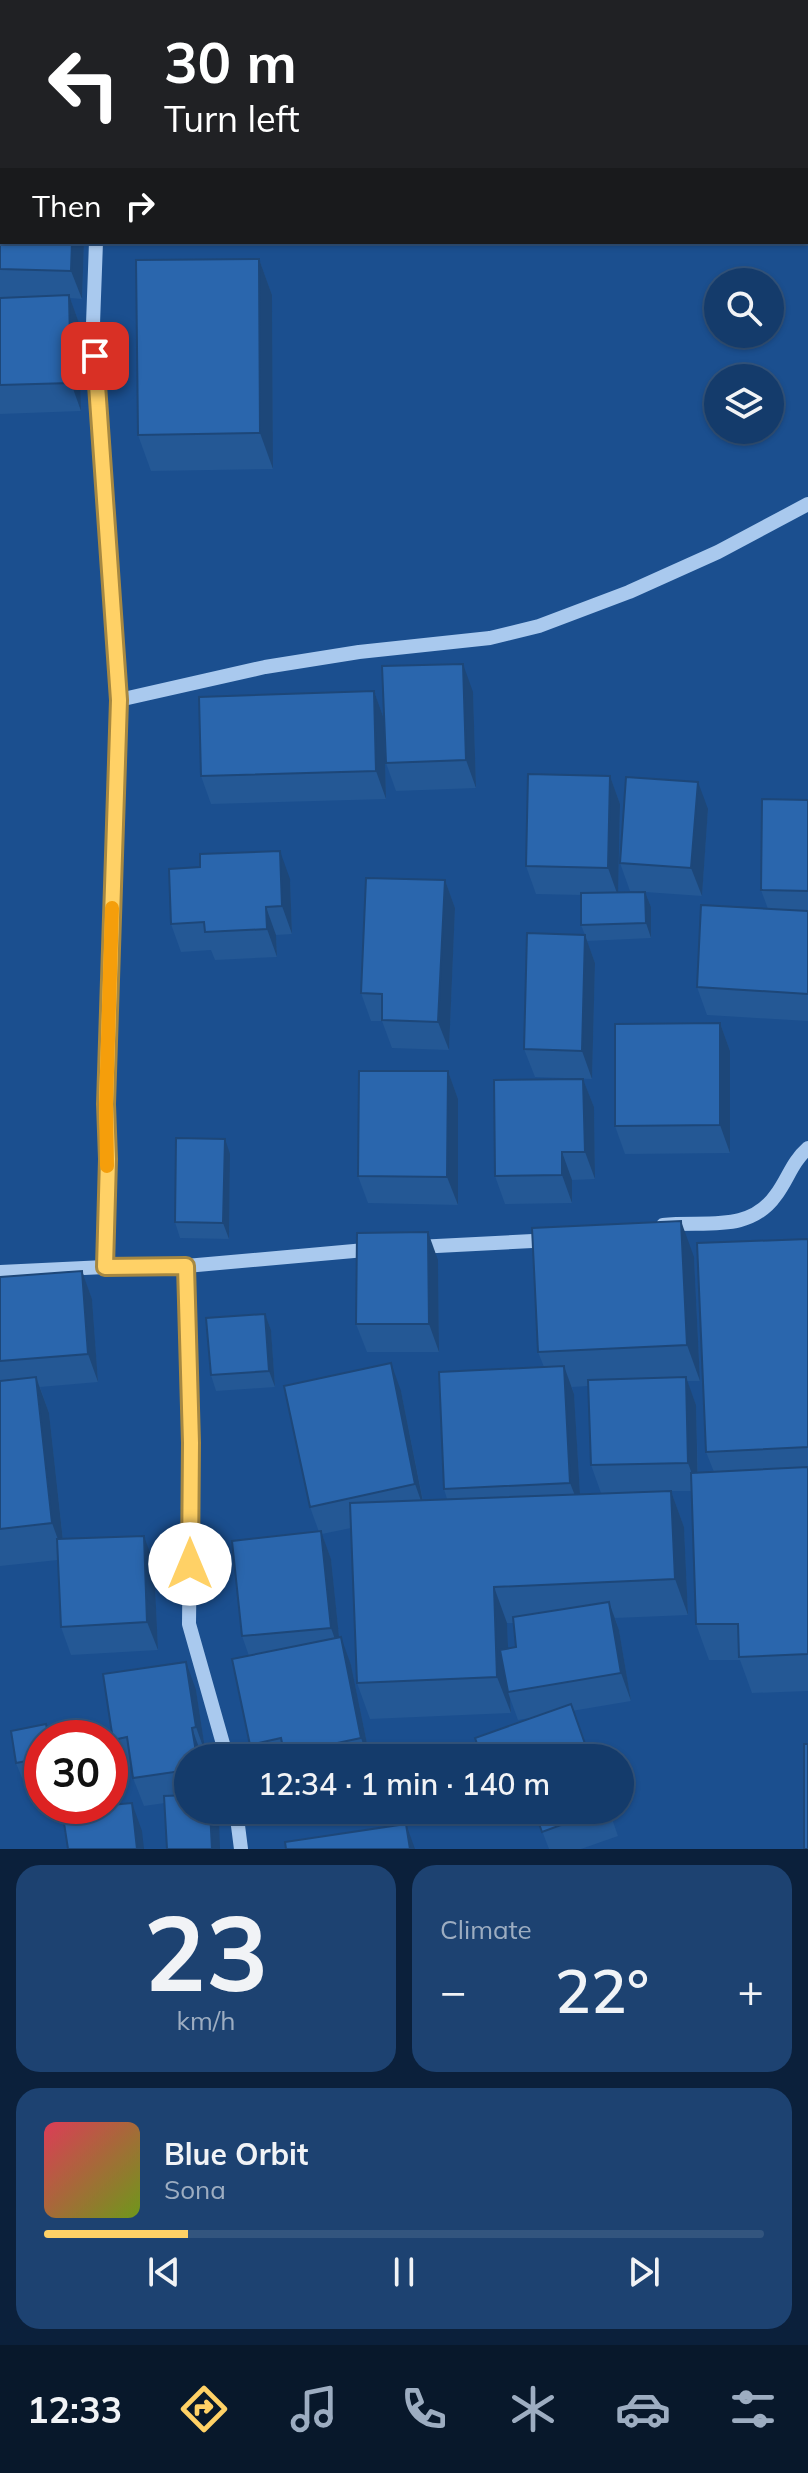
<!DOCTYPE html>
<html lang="en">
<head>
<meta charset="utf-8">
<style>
	:root { --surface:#143b6b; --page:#1d4271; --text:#f1f3f6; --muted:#9dadc1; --line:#33557e; --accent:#ffd166 }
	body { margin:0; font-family:Mulish,sans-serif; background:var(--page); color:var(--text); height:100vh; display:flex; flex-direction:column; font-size:30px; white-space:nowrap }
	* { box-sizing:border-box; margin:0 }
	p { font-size:26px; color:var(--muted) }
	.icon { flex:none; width:44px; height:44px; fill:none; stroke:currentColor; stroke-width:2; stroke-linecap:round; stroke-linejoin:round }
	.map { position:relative; height:1849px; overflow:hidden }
	.drawer { display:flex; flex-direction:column; gap:16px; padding:16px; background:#0b203b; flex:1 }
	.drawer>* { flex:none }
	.banner { position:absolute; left:0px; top:0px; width:808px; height:244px; box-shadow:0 2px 6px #0004,0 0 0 2px var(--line); background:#202124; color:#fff; overflow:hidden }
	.fabs { position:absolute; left:704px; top:268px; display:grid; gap:16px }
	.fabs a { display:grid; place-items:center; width:80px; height:80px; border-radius:50%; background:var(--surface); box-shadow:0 2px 6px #0004,0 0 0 2px var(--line); font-size:40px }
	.speed { position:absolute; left:24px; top:1720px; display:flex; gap:16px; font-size:40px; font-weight:700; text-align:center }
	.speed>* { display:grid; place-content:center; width:104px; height:104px; border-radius:50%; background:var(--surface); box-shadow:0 2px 6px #0004,0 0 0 2px var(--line); line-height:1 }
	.speed .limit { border:12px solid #d22; background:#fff; color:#111 }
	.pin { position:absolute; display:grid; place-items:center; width:68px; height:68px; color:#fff; margin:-34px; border-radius:16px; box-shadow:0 4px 12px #0006 }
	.me { position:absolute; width:88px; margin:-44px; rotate:0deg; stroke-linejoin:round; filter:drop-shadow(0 0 6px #0008) }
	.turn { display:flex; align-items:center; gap:28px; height:168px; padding:0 32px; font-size:36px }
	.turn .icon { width:104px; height:104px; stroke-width:2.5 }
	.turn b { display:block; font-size:56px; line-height:68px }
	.then { display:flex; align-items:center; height:76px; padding:0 32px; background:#0003; gap:16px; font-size:30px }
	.big { font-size:60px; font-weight:600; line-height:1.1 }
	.drawer .widget { flex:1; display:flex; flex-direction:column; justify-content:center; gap:12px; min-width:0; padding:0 28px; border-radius:24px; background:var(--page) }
	.drawer .dial { align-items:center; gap:0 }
	.dial b { font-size:104px; line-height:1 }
	.song { display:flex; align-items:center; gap:24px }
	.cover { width:96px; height:96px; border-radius:12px; background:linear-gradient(135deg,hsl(350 70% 55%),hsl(80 70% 35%)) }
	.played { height:8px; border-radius:4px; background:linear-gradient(90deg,var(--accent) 20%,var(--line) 20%) }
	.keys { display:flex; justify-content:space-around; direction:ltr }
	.heat { display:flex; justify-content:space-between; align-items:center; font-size:44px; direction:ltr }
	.drawer .tiles { flex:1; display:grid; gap:16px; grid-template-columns:1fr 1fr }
	.widget:last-child { grid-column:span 2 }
	.trip { position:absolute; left:174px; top:1744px; width:460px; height:80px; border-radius:40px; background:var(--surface); box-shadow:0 2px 6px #0004,0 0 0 2px var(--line); font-weight:600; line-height:80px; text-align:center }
	.tab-bar { display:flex; height:128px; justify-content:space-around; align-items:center; background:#08182b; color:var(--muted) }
	.tab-bar .icon { width:56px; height:56px }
	.tab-bar .selected { color:var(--accent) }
	.tab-bar b { font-size:36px; color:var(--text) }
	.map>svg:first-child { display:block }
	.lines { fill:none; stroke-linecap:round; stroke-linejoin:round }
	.minor { stroke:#a9c9ee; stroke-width:14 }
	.wall { fill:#245895; fill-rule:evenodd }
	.shaded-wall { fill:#1d4779 }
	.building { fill:#2a66ad; stroke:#1d4779; stroke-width:2 }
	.route-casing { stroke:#a68842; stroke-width:20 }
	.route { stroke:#ffd166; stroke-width:14 }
	.slow { stroke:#f59e0b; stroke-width:14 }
</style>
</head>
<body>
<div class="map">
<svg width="808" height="1849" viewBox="0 0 808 1849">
	<rect width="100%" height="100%" fill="#1b4f8f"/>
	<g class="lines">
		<g class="minor">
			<polyline points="118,2 118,0"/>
			<polyline points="96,242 93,324 119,700 106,1104 108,1159 105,1267"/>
			<polyline points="119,700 265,667 359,652 490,638 539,626 629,592 718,552 808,504"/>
			<path d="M663,1225C703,1220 749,1234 776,1195C788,1179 792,1162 808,1148"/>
			<polyline points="417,1247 552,1240"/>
			<polyline points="186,1266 191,1443 189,1624 227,1758"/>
			<polyline points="0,1272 105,1267 186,1266 376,1249"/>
			<polyline points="236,1810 241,1849"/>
		</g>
	</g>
	<g class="wall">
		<polygon points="0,0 62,0 62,2 2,2 2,81 0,81"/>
		<polygon points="172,0 302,0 301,2 173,2"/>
		<polygon points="332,0 553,0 554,2 333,2"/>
		<polygon points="808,22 808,160 806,155 806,23"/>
		<polygon points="0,115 84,242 82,299 70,298 79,323 81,411 0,414 0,298 12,297 0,297"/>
		<polygon points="259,259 272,295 273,469 151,471 138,435"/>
		<polygon points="374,691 384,719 386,799 211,804 201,776"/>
		<polygon points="473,692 476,788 396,791 386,763"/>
		<polygon points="610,776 620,804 618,892 638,892 630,891 620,863 708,809 702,896 645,892 651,907 651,938 587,941 595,963 592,1079 535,1077 524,1049 585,935 581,925 581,895 536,894 526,866"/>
		<polygon points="808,800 808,1021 707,1015 697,987 768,909 761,890"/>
		<polygon points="290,879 292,934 276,935 277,957 215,960 211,950 181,952 171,924"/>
		<polygon points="445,880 455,908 449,1050 392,1048 382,1021 371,1021 361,993"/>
		<polygon points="720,1023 730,1051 730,1153 625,1154 615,1126"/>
		<polygon points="448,1071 458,1099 458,1205 368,1203 358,1176"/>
		<polygon points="583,1079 594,1107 595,1179 572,1180 572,1203 505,1204 495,1176"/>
		<polygon points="230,1154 229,1239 180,1238 175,1222"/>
		<path d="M808,1239V1691L752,1693L740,1660H709L696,1624L692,1491H671L684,1527L688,1615L615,1618L619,1630L631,1701L518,1720L510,1698L511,1713L370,1719L357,1683L351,1528L322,1534L331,1559L339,1638L351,1665L370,1758H254L250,1745L249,1656L242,1636L319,1532L310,1507L401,1391L423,1500L447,1499L444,1489L544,1367L538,1352L694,1257L700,1381H687L696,1405L698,1472H714L706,1452ZM588,1386L591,1465L601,1493L580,1494L574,1394L572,1387ZM507,1623H514L516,1647L508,1649Z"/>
		<polygon points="438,1260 439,1352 367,1352 356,1324"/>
		<polygon points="82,1271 92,1299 98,1382 40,1387 49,1413 63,1539 154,1564 158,1650 71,1655 61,1627 58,1560 0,1566 0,1277"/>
		<polygon points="265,1314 271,1330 275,1387 216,1391 211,1375"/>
		<polygon points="196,1690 206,1755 202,1756 203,1758 188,1758 188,1810 219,1821 165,1803 144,1806 133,1778 132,1766 123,1768 113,1740"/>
		<polygon points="42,1738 42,1775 22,1778 16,1763"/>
		<polygon points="534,1810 609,1810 618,1836 581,1849 549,1849"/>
	</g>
	<g class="shaded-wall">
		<polygon points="284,0 302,0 301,2 283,2"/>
		<polygon points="72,242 84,242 82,299 71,271"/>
		<polygon points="259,259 272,295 273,469 260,433"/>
		<polygon points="69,295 79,323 81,411 71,383"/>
		<polygon points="463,664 473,692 476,788 466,760"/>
		<polygon points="374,691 384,719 386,799 376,771"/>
		<polygon points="610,776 620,804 618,896 608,868"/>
		<polygon points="698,782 708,809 702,896 691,868"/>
		<polygon points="280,851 290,879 292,934 282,906"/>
		<polygon points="445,880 455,908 449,1050 438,1022"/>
		<polygon points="645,892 651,907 651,938 646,923"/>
		<polygon points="266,907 276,935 277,957 267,929"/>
		<polygon points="585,935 595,963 592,1079 582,1051"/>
		<polygon points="720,1023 730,1051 730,1153 720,1125"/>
		<polygon points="448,1071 458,1099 458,1205 447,1177"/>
		<polygon points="583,1079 594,1107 595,1179 585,1152"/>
		<polygon points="225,1139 230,1154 229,1239 223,1223"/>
		<polygon points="562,1152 572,1180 572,1203 562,1175"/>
		<polygon points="681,1221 694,1257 700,1381 687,1345"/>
		<polygon points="428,1232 438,1260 439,1352 429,1324"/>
		<polygon points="82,1271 92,1299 98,1382 88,1354"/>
		<polygon points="265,1314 271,1330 275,1387 269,1371"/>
		<polygon points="391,1363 401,1391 425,1512 415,1484"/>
		<polygon points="564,1366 574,1394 581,1511 570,1483"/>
		<polygon points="36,1377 49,1413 65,1559 52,1523"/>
		<polygon points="686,1377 696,1405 698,1491 688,1463"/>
		<polygon points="671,1491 684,1527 688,1615 675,1579"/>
		<polygon points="321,1531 331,1559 341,1656 331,1628"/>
		<polygon points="144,1536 154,1564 158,1650 147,1622"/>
		<polygon points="494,1587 507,1623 510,1692 508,1692 510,1698 511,1713 497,1677"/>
		<polygon points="609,1602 619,1630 631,1701 621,1673"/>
		<polygon points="341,1637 351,1665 370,1758 368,1758 361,1738"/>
		<polygon points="186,1662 196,1690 206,1755 196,1727"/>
		<polygon points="192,1728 202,1756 203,1758 197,1758"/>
		<polygon points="132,1803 142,1831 144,1849 137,1849"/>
		<polygon points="210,1810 215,1810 219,1821 220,1849 212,1849"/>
		<polygon points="406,1824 415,1849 410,1849"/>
	</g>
	<g class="building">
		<polygon points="0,0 51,0 51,2 2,2 2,53 0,53"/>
		<polygon points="198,0 284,0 283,2 198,2"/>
		<polygon points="808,22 808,136 806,136 806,23"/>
		<polygon points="0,115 2,115 2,242 72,242 71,271 0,269"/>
		<polygon points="259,259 260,433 138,435 136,260"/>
		<polygon points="69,295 71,383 0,385 0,298"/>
		<polygon points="463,664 466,760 386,763 382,666"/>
		<polygon points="374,691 376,771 201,776 199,697"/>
		<polygon points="528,774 610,776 608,868 526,866"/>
		<polygon points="626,777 698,782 691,868 620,863"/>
		<polygon points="762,799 808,800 808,891 761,890"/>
		<polygon points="280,851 282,906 266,907 267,929 205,932 204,922 171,924 169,869 200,867 200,854"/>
		<polygon points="366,878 445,880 438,1022 382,1020 382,994 361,993"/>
		<polygon points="645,892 646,923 581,925 581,893"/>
		<polygon points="701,905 808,911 808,994 697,987"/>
		<polygon points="527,933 585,935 582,1051 524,1049"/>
		<polygon points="720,1023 720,1125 615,1126 615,1024"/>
		<polygon points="359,1071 448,1071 447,1177 358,1176"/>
		<polygon points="583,1079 585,1152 562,1152 562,1175 495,1176 494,1080"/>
		<polygon points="176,1138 225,1139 223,1223 175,1222"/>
		<polygon points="681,1221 687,1345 538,1352 532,1228"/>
		<polygon points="428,1232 429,1324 356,1324 357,1233"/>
		<polygon points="808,1239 808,1447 706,1452 697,1243"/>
		<polygon points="82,1271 88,1354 0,1361 0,1277"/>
		<polygon points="265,1314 269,1371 211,1375 206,1318"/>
		<polygon points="391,1363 415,1484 310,1507 284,1386"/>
		<polygon points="564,1366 570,1483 444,1489 439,1372"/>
		<polygon points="36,1377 52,1523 0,1529 0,1381"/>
		<polygon points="686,1377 688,1463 591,1465 588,1380"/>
		<polygon points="808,1467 808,1654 739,1657 738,1624 696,1624 691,1473"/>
		<polygon points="671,1491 675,1579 494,1587 497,1677 357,1683 350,1503"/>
		<polygon points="321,1531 331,1628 242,1636 232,1541"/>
		<polygon points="144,1536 147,1622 61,1627 57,1539"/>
		<polygon points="609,1602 621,1673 508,1692 500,1650 516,1647 513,1617"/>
		<polygon points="341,1637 361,1738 323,1746 326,1758 285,1758 281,1738 250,1745 232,1659"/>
		<polygon points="186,1662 196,1727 192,1728 197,1758 188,1758 188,1770 133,1778 127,1737 113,1740 103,1674"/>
		<polygon points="571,1704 590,1758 482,1758 475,1738"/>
		<polygon points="46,1724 49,1738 42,1738 42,1758 16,1763 11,1731"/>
		<rect x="804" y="1744" width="4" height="105"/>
		<polygon points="188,1795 188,1810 210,1810 212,1849 167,1849 164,1796"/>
		<polygon points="132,1803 137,1849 68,1849 62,1810 110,1806 110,1805"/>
		<polygon points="534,1810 602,1810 542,1832"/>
		<polygon points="406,1824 410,1849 286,1849 285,1842"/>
	</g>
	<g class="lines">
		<g class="route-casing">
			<polyline id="route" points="95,356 119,700 106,1104 108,1159 105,1267 186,1266 191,1443 190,1564"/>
		</g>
		<use href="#route" class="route"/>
		<polyline class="slow" points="107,1166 106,1104 112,908"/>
	</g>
</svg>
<div class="fabs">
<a><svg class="icon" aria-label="search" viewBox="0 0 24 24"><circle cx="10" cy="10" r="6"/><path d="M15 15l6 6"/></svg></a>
<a><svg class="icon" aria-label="layers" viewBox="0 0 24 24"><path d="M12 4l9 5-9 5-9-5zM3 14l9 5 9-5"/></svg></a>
</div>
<div class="speed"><div class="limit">30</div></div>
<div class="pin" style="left:95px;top:356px;background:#d93025"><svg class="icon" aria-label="arrive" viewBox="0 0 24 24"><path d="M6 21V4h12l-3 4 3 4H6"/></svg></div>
<svg class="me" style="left:190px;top:1564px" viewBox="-20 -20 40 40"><circle r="19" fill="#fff"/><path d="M0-13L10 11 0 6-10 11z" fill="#ffd166"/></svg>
<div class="trip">12:34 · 1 min · 140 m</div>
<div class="banner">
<div class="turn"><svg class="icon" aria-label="left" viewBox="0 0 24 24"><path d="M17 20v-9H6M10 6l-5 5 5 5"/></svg><div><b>30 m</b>Turn left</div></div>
<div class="then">Then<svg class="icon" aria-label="right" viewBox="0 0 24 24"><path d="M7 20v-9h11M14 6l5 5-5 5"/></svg></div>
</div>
</div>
<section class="drawer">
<div class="tiles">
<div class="widget dial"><b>23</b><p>km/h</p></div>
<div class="widget"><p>Climate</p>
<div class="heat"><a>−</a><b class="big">22°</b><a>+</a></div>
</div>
<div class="widget">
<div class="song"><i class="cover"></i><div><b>Blue Orbit</b><p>Sona</p></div></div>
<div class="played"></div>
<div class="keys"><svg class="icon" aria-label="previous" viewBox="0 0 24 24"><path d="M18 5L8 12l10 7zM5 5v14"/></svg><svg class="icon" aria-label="pause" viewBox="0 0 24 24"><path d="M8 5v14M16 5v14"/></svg><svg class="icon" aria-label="next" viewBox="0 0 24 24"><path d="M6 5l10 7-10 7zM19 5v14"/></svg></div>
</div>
</div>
</section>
<nav class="tab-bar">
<b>12:33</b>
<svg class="icon selected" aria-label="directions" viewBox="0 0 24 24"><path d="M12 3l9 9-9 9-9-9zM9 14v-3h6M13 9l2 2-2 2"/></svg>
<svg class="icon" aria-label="music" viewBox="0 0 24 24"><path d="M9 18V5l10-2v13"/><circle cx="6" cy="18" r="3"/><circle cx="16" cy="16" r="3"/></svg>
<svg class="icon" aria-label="phone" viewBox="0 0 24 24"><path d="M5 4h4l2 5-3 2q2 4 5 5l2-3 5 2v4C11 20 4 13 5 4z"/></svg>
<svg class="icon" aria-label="climate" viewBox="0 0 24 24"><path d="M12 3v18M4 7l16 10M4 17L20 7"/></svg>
<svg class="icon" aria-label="car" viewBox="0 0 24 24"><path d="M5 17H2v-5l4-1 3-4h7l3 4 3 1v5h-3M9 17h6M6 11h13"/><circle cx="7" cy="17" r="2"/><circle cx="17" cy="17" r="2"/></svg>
<svg class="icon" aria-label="filters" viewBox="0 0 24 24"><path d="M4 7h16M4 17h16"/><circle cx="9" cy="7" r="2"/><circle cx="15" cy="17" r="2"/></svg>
</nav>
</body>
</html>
